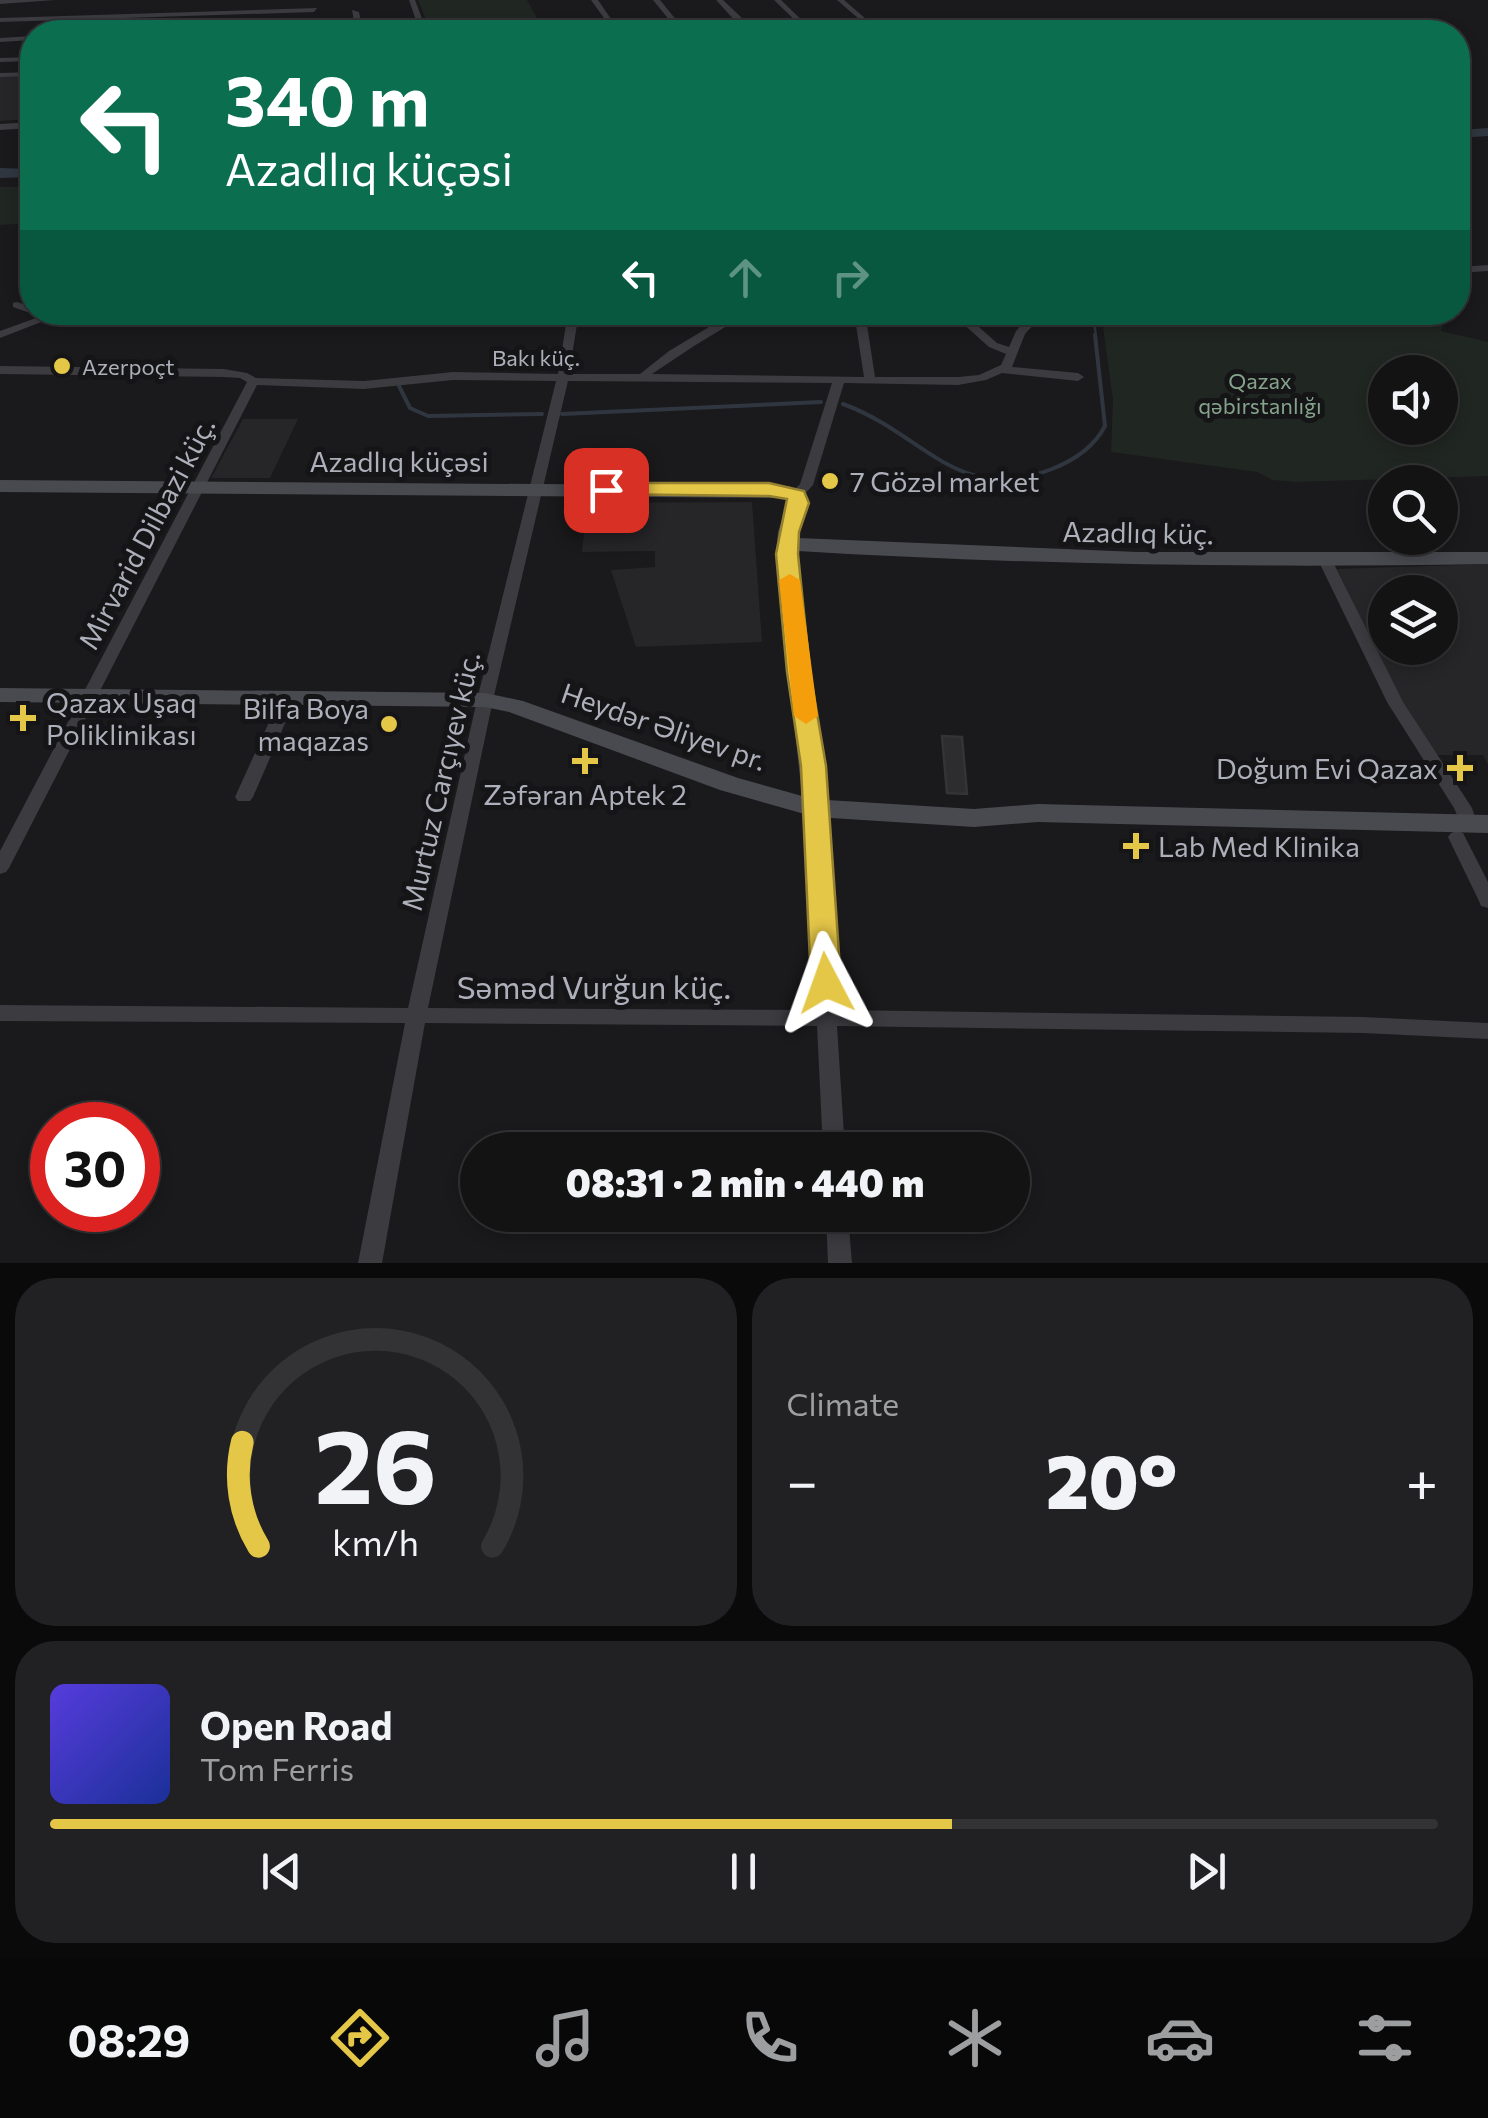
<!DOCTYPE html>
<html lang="en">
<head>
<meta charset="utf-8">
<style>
	:root { --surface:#141314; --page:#212022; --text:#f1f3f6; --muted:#9d9ea0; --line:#333234; --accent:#e5c748 }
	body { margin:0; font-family:Commissioner,sans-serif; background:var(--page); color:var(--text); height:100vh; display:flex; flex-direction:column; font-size:38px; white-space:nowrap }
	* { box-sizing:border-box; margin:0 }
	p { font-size:32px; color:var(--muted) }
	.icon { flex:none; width:55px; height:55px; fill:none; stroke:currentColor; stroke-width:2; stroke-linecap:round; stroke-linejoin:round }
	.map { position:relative; height:1263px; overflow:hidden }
	.drawer { display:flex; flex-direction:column; gap:15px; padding:15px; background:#0b0a0b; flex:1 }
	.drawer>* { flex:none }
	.banner { position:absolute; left:20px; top:20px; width:1450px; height:305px; border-radius:40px; box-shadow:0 5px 15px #0003,0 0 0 2px var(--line); background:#0b6e4f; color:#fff; overflow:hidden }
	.tools { position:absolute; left:1368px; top:355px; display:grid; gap:20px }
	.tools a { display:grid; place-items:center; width:90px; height:90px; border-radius:50%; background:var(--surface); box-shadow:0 5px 15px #0003,0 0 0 2px var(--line); font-size:50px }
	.speed { position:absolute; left:30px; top:1102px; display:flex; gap:20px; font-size:50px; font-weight:700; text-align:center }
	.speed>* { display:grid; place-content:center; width:130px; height:130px; border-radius:50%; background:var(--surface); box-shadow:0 5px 15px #0003,0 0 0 2px var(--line); line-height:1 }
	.speed .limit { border:15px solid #d22; background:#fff; color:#111 }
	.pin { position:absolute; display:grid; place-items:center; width:85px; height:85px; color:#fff; margin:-42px; border-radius:20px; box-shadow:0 5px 15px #0006 }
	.me { position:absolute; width:110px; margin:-55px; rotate:356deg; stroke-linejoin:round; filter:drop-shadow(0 0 8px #0008) }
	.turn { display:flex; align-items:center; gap:35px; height:210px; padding:0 40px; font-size:45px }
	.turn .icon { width:130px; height:130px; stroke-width:2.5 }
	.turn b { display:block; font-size:70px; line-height:85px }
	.lanes { display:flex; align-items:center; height:95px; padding:0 40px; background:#0003; justify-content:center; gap:50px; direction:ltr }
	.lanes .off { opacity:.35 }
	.big { font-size:75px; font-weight:800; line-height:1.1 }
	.drawer .widget { flex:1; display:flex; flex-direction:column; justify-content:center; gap:15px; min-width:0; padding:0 35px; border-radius:40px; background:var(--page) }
	.drawer .dial { align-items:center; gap:0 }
	.dial svg { height:260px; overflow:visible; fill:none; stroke:var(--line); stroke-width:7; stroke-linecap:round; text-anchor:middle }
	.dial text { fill:var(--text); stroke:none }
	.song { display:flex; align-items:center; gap:30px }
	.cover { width:120px; height:120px; border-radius:15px; background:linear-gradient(135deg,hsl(250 70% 55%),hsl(230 70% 35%)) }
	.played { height:10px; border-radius:5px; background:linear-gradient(90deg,var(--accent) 65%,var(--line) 65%) }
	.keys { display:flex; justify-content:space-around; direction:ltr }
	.heat { display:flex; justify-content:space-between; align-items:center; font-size:55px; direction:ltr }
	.drawer .tiles { flex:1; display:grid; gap:15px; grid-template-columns:1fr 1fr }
	.widget:last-child { grid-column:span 2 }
	.trip { position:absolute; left:460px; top:1132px; width:570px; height:100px; border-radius:50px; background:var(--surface); box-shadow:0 5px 15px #0003,0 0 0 2px var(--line); font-weight:800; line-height:100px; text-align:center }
	.tabs { display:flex; height:160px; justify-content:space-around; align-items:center; background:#080808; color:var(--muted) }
	.tabs .icon { width:70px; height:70px }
	.tabs .active { color:var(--accent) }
	.tabs b { font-size:45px; color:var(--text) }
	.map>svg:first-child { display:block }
	.built { fill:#262528; fill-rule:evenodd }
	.green { fill:#202621; fill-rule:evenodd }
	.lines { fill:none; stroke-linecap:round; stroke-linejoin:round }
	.stream-far1 { stroke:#30363f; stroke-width:2.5 }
	.stream { stroke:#30363f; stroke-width:4 }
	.river { fill:#30363f; fill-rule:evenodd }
	.building { fill:#2d2c2f; stroke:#343437; stroke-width:2.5 }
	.street { fill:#3b3b40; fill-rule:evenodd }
	.secondary { fill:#494a50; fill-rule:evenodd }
	.route { fill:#e5c748; stroke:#95812f; stroke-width:2.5 }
	.slow { fill:#f59e0b }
	.poi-dot { fill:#e5c748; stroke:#151416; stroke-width:4 }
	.labels { text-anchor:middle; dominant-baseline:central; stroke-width:10; stroke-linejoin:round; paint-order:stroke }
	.far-street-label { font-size:22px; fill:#adafba; stroke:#151416 }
	.far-poi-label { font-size:22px; fill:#adafba; stroke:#151416; text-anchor:start }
	.far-park-label { font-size:22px; fill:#85a38c; stroke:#151416 }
	.street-label { font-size:28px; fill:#adafba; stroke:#151416 }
	.poi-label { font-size:28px; fill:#adafba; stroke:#151416; text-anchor:start }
	.near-street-label { font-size:32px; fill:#adafba; stroke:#151416 }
</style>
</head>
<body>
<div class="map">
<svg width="1488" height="1263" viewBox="0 0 1488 1263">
	<rect width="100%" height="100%" fill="#1a191b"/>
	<g class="built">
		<polygon points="32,75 32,119 0,121 0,76"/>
		<polygon points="243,419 298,419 270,478 211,478"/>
		<polygon points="752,502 762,642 636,647 611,570 655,567 655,551 582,552 586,514 563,513 565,503"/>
		<path d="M1488,564V765L1483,755H1434L1402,702L1337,569ZM1385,592H1440V648H1385Z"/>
	</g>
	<g class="green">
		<polygon points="418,0 527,0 545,32 431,32"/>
		<polygon points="0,187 32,187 32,223 0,225"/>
		<path d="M1101,313H1447L1441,331L1488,342V476L1295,482L1272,480L1257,472L1111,452L1113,400ZM1440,372V428H1385V372Z"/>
	</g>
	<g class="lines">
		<polyline class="stream-far1" points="1093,312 1096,337"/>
		<g class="stream">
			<polyline points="399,386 410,408 428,416 542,414"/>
			<path d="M843,404C925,434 957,506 1052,469C1075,460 1094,447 1105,426L1095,335"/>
			<polyline points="562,414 821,402"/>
		</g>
		<g class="river">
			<polygon points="1488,128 1488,136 1458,138 1458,130"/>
			<polygon points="0,168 32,169 32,177 0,178"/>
		</g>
	</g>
	<polygon class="building" points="942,736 962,737 967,794 947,793"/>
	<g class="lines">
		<g class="street">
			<polygon points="0,0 55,0 0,4"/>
			<polygon points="409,0 415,0 427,32 420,32"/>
			<polygon points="591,0 598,0 620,32 614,32"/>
			<polygon points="653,0 660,0 686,32 679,32"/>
			<polygon points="716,0 723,0 743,19 743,23 737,23"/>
			<polygon points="774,0 781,0 814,32 807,32"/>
			<polygon points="837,0 844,0 881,32 874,32"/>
			<polygon points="317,8 314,12 0,22 0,18"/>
			<polygon points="352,10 359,12 363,32 356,32"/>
			<polygon points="311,27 308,31 204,32 208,30"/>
			<polygon points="32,36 32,40 0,42 0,38"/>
			<polygon points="32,57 32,61 0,62 0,58"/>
			<polygon points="32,72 32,76 0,77 0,73"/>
			<polygon points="32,122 32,128 0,130 0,124"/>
			<polygon points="1488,265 1488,271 1458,273 1458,267"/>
			<polygon points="17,302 32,307 32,312 43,312 49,319 0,338 0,331 36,318 33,314 13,307 13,303"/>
			<polygon points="568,312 579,312 569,374 640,374 669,351 709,327 680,312 695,312 717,322 735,312 750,312 694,346 652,374 864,377 854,312 865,312 875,377 958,377 979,375 1001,365 1006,354 989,347 950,312 962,312 997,343 1009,347 1016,331 1033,312 1045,312 1025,334 1012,367 1078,373 1084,377 1078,381 1002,373 986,380 958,385 844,383 813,485 801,498 796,499 789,495 800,484 832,383 568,381 493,700 428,1008 816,1010 806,808 809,804 821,804 824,808 836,1010 1363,1017 1488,1023 1488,1039 1363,1033 837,1026 845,1150 823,1150 817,1026 425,1023 382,1263 358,1263 405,1023 0,1021 0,1005 408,1008 477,700 556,381 453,380 364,389 257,385 9,868 6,872 0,874 0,851 247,382 240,378 224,377 0,374 0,366 224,369 247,373 256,378 364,381 453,372 558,374"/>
			<polygon points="1326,558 1333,562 1403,702 1472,808 1477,823 1474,827 1462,827 1454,808 1387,702 1319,562"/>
			<polygon points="288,693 296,698 253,797 250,801 238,801 235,797 280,698"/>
			<polygon points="1457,831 1463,833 1488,882 1488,908 1481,906 1479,901 1448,837 1451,833"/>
			<polygon points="826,1215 848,1215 852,1263 828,1263"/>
		</g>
		<path class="secondary" d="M0,480L789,486L808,499L798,538L1138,552H1488V564C1258,568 1028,565 798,551V554L827,800L974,809L1038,804L1488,815V833L1038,822L974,827L815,817L720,790L509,712L485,707L0,702V688L485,693L523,701L738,778L802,796L776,554L778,532L788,501L784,498L0,492Z"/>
	</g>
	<polygon class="route" points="606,483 769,483 804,491 809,503 799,532 798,554 810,672 826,766 841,983 836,991 826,994 816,991 811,983 801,766 787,672 776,554 787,499 769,496 599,494 599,485"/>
	<polygon class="slow" points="790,574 800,580 818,716 806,724 794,716 779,580"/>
	<g class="poi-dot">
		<circle cx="62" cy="366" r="10"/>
		<circle cx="830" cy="481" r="10"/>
		<path d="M18 703h10v10h10v10h-10v10h-10v-10h-10v-10h10z"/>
		<circle cx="389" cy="724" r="10"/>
		<path d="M580 746h10v10h10v10h-10v10h-10v-10h-10v-10h10z"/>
		<path d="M1455 753h10v10h10v10h-10v10h-10v-10h-10v-10h10z"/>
		<path d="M1131 831h10v10h10v10h-10v10h-10v-10h-10v-10h10z"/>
	</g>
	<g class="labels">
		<g class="far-street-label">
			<text x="536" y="357">Bakı küç.</text>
		</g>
		<g class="far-poi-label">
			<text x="82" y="366">Azerpoçt</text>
		</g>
		<g class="far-park-label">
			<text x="1260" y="380">Qazax<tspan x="1260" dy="25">qəbirstanlığı</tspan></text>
		</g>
		<g class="street-label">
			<text x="399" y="461">Azadlıq küçəsi</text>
			<text transform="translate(1138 532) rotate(1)">Azadlıq küç.</text>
			<text transform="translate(146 533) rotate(-62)">Mirvarid Dilbazi küç.</text>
			<text transform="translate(664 726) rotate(19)">Heydər Əliyev pr.</text>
			<text transform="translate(440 781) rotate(-77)">Murtuz Carçıyev küç.</text>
		</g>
		<g class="poi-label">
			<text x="850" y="481">7 Gözəl market</text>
			<text x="46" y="702">Qazax Uşaq<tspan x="46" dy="32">Poliklinikası</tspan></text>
			<text x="369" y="708" text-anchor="end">Bilfa Boya<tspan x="369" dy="32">maqazas</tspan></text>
			<text x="1438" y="768" text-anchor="end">Doğum Evi Qazax</text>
			<text x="585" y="794" text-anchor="middle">Zəfəran Aptek 2</text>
			<text x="1158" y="846">Lab Med Klinika</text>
		</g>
		<g class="near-street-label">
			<text x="594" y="986">Səməd Vurğun küç.</text>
		</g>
	</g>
</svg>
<div class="tools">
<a><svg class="icon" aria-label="sound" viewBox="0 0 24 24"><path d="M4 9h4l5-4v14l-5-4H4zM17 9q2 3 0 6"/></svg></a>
<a><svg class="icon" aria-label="search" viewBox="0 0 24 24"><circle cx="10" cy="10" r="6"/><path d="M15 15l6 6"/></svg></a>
<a><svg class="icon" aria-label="layers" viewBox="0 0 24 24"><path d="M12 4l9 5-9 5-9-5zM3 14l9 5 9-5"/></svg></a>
</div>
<div class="speed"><div class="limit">30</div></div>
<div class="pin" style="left:606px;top:490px;background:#d93025"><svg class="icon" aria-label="arrive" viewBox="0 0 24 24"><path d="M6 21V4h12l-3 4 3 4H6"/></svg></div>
<svg class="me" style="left:826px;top:983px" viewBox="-20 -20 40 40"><path d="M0-17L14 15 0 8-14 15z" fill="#e5c748" stroke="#fff" stroke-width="4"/></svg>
<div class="trip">08:31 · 2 min · 440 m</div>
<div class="banner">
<div class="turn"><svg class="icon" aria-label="left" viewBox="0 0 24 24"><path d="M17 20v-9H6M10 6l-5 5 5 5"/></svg><div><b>340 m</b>Azadlıq küçəsi</div></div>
<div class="lanes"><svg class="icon" aria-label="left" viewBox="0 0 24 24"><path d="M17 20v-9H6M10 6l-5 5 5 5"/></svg><svg class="icon off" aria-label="ahead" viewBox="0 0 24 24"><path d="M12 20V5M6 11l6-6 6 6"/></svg><svg class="icon off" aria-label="right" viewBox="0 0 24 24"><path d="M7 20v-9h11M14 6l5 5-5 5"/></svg></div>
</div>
</div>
<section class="drawer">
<div class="tiles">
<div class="widget dial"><svg viewBox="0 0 100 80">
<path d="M14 69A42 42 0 1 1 86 69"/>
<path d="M14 69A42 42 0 0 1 9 37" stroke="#e5c748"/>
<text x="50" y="56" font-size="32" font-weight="700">26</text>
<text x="50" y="72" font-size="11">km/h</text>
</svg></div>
<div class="widget"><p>Climate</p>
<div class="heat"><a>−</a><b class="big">20°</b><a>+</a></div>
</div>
<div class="widget">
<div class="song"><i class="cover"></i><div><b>Open Road</b><p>Tom Ferris</p></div></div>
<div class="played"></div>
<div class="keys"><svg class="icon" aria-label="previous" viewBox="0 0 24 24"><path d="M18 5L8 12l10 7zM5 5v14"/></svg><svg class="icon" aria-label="pause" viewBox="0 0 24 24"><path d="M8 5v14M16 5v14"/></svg><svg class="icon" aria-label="next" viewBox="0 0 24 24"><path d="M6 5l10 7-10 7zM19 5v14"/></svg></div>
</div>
</div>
</section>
<nav class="tabs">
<b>08:29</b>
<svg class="icon active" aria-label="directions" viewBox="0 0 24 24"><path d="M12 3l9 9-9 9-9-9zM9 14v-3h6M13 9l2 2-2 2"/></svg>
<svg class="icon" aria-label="music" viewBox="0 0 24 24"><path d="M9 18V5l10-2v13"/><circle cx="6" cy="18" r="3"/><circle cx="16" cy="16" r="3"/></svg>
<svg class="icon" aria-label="phone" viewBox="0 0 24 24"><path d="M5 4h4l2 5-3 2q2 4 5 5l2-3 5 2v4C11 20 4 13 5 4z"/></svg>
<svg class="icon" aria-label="climate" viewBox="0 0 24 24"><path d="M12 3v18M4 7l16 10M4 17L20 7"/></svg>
<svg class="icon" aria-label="car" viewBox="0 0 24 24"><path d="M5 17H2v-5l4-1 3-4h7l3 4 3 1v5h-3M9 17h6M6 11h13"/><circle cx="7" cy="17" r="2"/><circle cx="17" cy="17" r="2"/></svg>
<svg class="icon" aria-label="filters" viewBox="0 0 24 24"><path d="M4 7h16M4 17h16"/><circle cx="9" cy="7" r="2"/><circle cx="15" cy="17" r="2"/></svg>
</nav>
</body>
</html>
